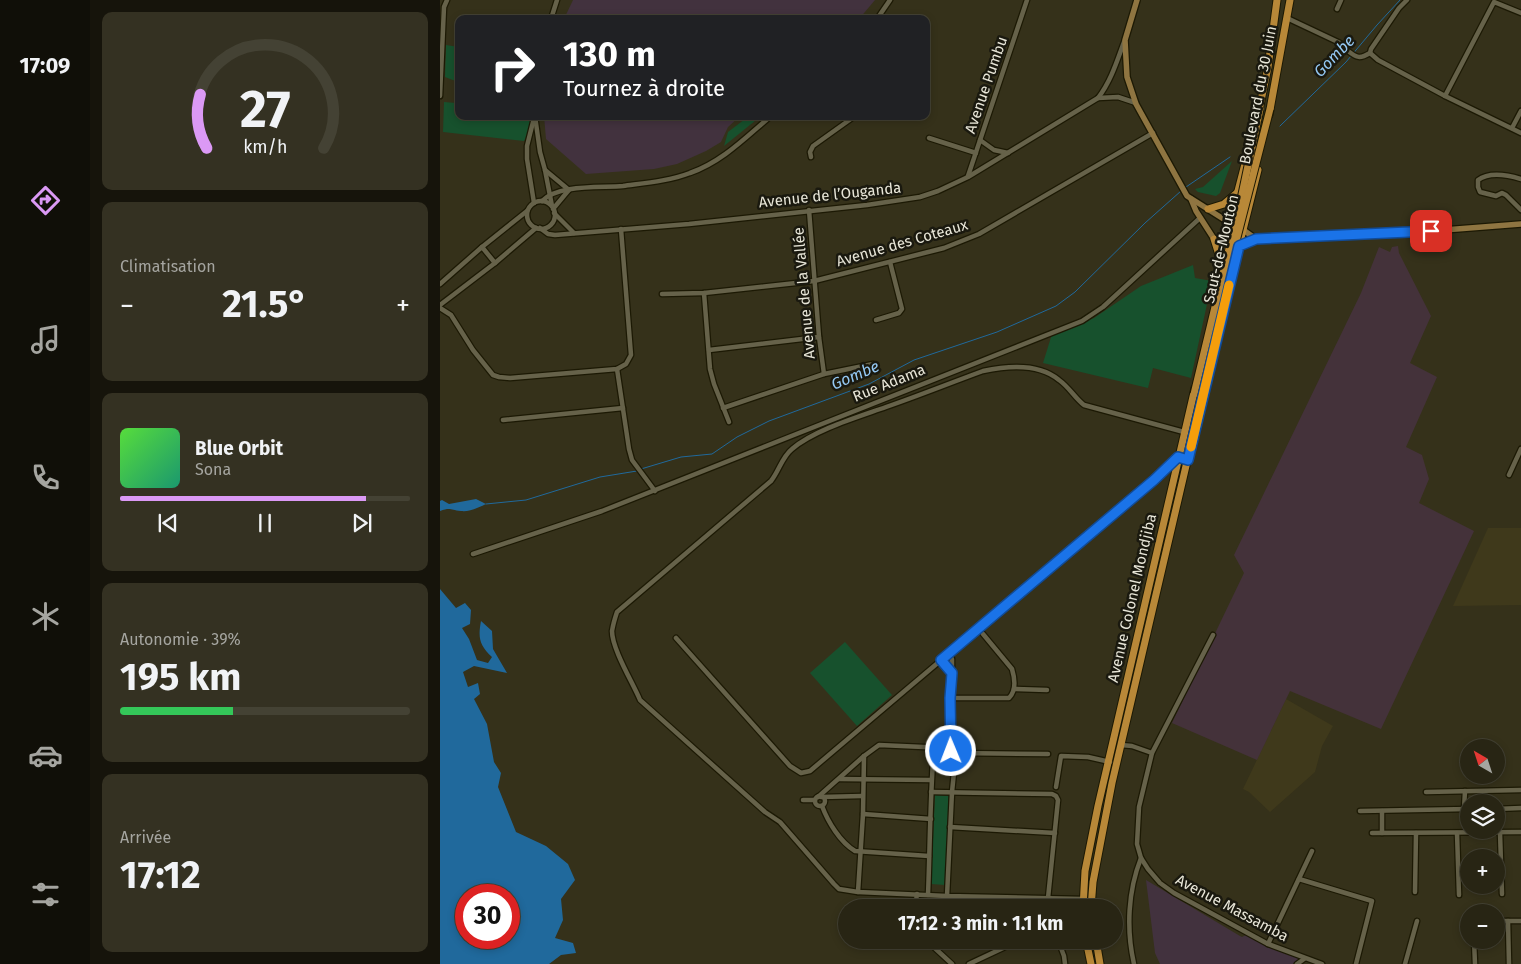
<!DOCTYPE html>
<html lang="fr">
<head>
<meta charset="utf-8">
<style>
	:root { --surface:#282514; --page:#343122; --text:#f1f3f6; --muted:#a5a5a0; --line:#444234; --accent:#db99f5 }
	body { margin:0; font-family:"Fira Sans",sans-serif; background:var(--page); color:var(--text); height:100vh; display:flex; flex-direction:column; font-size:19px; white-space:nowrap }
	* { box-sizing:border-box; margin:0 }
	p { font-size:16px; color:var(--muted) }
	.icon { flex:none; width:28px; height:28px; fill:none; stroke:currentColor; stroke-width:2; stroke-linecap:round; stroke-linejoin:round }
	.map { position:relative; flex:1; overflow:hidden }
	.sheet { display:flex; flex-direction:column; gap:12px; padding:12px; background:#16140b; width:350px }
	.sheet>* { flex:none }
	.hud { position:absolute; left:15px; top:15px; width:475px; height:105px; border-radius:10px; box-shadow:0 2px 8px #0003,0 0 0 1px var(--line); background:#202124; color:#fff; overflow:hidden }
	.needle { width:32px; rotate:321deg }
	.controls { position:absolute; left:1020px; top:739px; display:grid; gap:10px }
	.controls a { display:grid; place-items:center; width:45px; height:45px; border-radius:50%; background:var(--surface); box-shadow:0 2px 8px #0003,0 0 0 1px var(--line); font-size:25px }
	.speed { position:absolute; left:15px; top:884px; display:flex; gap:10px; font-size:25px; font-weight:700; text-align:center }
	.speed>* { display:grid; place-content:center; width:65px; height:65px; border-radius:50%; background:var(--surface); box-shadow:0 2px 8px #0003,0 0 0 1px var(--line); line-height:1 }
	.speed .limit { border:8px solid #d22; background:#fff; color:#111 }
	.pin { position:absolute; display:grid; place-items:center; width:42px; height:42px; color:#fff; margin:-21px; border-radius:10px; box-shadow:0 2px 8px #0006 }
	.me { position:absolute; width:55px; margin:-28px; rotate:359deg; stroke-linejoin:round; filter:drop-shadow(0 0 4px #0008) }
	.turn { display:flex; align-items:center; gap:18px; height:105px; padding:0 25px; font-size:22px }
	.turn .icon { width:65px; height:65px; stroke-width:2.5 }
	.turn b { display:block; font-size:35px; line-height:42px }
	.big { font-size:38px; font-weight:700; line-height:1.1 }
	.sheet .widget { flex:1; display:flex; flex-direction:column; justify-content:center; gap:8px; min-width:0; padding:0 18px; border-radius:10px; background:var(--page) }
	.sheet .dial { align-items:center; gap:0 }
	.dial svg { height:130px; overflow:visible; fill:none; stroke:var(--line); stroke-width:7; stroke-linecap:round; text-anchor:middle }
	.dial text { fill:var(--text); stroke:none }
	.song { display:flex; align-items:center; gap:15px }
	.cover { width:60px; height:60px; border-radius:8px; background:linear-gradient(135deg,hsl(110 70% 55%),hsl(160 70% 35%)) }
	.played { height:5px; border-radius:2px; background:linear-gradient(90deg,var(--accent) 85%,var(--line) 85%) }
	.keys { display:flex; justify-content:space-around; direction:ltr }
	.heat { display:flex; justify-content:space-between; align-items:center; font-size:28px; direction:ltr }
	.charge { height:8px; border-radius:4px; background:linear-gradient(90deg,#34c759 39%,var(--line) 0) }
	.trip { position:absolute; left:398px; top:899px; width:285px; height:50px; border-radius:25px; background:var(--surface); box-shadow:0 2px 8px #0003,0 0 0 1px var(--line); font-weight:700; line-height:50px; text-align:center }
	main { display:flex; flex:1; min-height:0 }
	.tabs { display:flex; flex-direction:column; width:90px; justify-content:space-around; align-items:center; background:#100f08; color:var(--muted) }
	.tabs .icon { width:35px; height:35px }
	.tabs .on { color:var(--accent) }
	.tabs b { font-size:22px; color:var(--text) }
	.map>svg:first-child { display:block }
	.built { fill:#3f391b }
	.industrial { fill:#44323a }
	.medical { fill:#42323e }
	.green { fill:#17512d }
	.water { fill:#20699c; fill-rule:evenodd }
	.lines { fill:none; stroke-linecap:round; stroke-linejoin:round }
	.stream { stroke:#20699c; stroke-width:1 }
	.street-casing { stroke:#1c1904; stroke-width:7 }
	.secondary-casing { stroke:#1c1904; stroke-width:8 }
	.primary-casing { stroke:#1c1904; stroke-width:9 }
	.street { stroke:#66624a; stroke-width:4.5 }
	.secondary { stroke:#8f7541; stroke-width:5.5 }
	.primary { stroke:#b88838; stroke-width:7 }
	.primary-bridge-casing { stroke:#1c1904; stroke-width:9; stroke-linecap:butt }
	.primary-bridge { stroke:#b88838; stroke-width:7 }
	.route-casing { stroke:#114b97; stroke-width:12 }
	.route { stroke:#1a73e8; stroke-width:9 }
	.slow { stroke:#f59e0b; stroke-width:9 }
	.labels { text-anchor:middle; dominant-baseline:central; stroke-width:5; stroke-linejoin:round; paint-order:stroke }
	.street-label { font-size:15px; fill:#e8e6d8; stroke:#1a190f }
	.water-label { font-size:16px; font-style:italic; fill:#94c8f3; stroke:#1a190f }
</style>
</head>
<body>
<main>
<nav class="tabs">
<b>17:09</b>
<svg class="icon on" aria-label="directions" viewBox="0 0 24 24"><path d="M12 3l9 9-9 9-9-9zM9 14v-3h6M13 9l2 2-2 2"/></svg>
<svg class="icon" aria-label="music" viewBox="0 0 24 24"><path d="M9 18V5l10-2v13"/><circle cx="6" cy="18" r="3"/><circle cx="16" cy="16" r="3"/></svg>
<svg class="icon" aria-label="phone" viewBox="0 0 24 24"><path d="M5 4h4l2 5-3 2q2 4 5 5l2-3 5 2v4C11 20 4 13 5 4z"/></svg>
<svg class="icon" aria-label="climate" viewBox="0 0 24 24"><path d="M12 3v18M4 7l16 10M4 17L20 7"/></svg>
<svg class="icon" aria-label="car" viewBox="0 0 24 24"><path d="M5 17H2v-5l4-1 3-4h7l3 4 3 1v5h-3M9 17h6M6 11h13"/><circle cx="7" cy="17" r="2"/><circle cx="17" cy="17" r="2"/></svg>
<svg class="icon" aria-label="filters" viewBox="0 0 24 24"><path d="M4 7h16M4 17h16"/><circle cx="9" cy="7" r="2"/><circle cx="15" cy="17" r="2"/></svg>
</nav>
<section class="sheet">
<div class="widget dial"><svg viewBox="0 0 100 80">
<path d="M14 69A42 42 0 1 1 86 69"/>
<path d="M14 69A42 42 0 0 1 10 36" stroke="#db99f5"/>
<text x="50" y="56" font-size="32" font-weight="700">27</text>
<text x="50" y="72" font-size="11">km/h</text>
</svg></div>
<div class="widget"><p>Climatisation</p>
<div class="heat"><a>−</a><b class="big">21.5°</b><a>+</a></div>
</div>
<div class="widget">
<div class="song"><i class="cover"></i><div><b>Blue Orbit</b><p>Sona</p></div></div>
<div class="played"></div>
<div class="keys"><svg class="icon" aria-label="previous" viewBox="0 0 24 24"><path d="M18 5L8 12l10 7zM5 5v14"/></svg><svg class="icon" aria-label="pause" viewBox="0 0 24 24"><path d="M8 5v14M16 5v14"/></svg><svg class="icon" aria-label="next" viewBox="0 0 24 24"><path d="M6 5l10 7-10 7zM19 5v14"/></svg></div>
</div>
<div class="widget"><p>Autonomie · 39%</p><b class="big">195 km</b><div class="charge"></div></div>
<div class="widget"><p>Arrivée</p><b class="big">17:12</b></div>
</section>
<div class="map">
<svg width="1081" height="964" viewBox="0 0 1081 964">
	<rect width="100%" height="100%" fill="#35311a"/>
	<g class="built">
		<polygon points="1048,528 1081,528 1081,605 1013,606"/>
		<polygon points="846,699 893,726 882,746 875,772 830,812 809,792 803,789"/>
	</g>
	<polygon class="industrial" points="958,246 959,253 991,316 970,363 997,377 966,447 982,455 989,479 979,503 1034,531 941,729 850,691 817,760 732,723 804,573 794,555 921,293 939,247 950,252 952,247"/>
	<g class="medical">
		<polygon points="133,0 435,0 419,19 124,19"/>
		<polygon points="104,116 300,116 288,127 281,142 266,151 237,164 214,169 146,174 106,139"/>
		<polygon points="706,880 800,936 802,937 806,935 860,959 853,964 720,964 715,953"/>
	</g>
	<g class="green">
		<polygon points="6,45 19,47 19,116 62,116 62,121 70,121 70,116 92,116 91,127 84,141 3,132 4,102 16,103 18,82 5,77"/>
		<polygon points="309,116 321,116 284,146 288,132"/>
		<polygon points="792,161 780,193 776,196 758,192 755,189 763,187"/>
		<polygon points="753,265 755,278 772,281 751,378 713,368 708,388 603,363 612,334 654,318 701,286"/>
		<polygon points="405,642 452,695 417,726 370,673"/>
		<polygon points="495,795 509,796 505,885 491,884"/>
	</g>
	<g class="water">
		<path d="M36,499L46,504C38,508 29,512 21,511C10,510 11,507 0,511V501L2,500L9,504Z"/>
		<path d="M0,589L16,608L25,603L31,610L30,624L22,628L29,639L37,660L48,663L52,657C39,645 38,637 41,621L52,631L53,649L67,673L34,666L23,672L28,687L38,683L40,694L34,699L47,724L54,762L61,773L58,787L76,832L106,846L128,864L135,880L121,899L123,920L115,938L133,943L136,953L121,955L109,964H0ZM26,895H69V938H26Z"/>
	</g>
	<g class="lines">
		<g class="stream">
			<polyline points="840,126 906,62 937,25 960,0"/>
			<polyline points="746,187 790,157"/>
			<polyline points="201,469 241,457 272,454 297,437 329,421 429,384 474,360 557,332 616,306 635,292 705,223 741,191"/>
			<polyline points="46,504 86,500 160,477 197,471"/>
		</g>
		<g class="street-casing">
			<g id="street">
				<polyline points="897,9 901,0"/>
				<polyline points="847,18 900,43"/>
				<polyline points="111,19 117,0"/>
				<polyline points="437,19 450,0"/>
				<path d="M908,51C917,58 920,59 930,53L931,49L959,8L967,0"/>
				<polyline points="930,53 938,60 1005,96 1081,133"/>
				<polyline points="0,96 4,7 7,0"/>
				<polyline points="1005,96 1054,2 1081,13"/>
				<polyline points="658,98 678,97 696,103"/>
				<polyline points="95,116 100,152 105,170 112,206"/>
				<polyline points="1072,128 1081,111"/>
				<polyline points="489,138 536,153"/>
				<polyline points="540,140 554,150 568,153"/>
				<polyline points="371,157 370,152 373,146 415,116"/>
				<polyline points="105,170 129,190"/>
				<polyline points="528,176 587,0"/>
				<path d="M1081,179C1068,175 1050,171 1038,180V187L1040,192L1056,196L1062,193L1066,195L1081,210"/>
				<path d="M102,201C118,184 161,188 183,186C205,183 229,181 250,173C282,162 306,137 331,116"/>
				<circle cx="101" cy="215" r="14"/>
				<polyline points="94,203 87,159 87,146 94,118"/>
				<polyline points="113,209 128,191"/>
				<polyline points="369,210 379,337 384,374"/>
				<polyline points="114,213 134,233"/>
				<path d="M100,228L108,234L115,235L249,224L427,205L480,197L498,191L528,177L658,98C671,81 677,61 684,42"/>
				<polyline points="42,247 55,263"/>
				<polyline points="0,284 42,247 87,211"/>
				<polyline points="264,293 270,369 274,384 289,422"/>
				<polyline points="222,294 264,293 374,281 504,248 539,234 713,133"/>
				<polyline points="0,305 55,263 96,228"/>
				<polyline points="0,308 11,315 33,350 53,375 59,377 70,378 177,369 186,364 191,355 181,229"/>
				<polyline points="436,320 459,313 462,309 450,262"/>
				<polyline points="269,350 379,337"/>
				<polyline points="177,369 189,449 192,460 215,491"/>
				<polyline points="283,408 384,374 433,364"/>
				<polyline points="63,420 183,408"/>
				<polyline points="1069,475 1081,449"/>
				<polyline points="33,554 162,511 642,321 663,307 760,218"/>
				<polyline points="773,635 712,753 699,807 697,844 701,858 708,869 720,883 734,893 828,944 882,964"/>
				<polyline points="236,638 350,766 361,773 370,771 714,480 738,458"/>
				<polyline points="512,659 512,673"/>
				<polyline points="501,660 512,673 510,698 511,751"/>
				<polyline points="574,689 607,690"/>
				<path d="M510,698H569C576,691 575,679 572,669L543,634"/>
				<polyline points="681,745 692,746 712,753"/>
				<polyline points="399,779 491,780"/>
				<polyline points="616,787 621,756 648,757 670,762"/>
				<polyline points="491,792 612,794 616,796 618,800 607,908"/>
				<polyline points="986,792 1081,790"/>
				<circle cx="380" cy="801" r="5"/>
				<polyline points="378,797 424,756 439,745 506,748 516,753 608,754"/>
				<polyline points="381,797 422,796"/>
				<polyline points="363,800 375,800"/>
				<path d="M382,806C388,822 400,842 415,851L489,856"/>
				<polyline points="1024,809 1025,791"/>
				<polyline points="1056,809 1081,808"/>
				<polyline points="920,811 1029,809"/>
				<polyline points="423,814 491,819"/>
				<polyline points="510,827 615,833"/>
				<polyline points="1060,832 1062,894"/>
				<polyline points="932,833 1081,832"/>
				<polyline points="942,833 942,811"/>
				<polyline points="1017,833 1019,895"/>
				<polyline points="859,879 932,901 916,964"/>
				<polyline points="418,892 423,814 424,756"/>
				<polyline points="975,892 976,833"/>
				<path d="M488,895C490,846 490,796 494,747"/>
				<polyline points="507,896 512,792 516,753"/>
				<path d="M643,899L507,896L418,892L399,889L394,884L340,822L325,812L200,700C193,683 172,649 172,631C173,625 175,618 177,612L331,481C339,471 342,457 352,449C374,430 418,417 446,407C478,396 510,383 543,371C566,366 599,363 619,380C629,387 635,398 644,405L744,432"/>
				<polyline points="475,908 477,894"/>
				<polyline points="1056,921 1081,921"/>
				<polyline points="1068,921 1069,964"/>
				<polyline points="486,940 512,964"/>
				<polyline points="618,940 624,956 625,964"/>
				<polyline points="1034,940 1035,964"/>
				<polyline points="828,944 872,851"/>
				<polyline points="529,964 580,940"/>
				<path d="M694,964C686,929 688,891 701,858"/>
				<polyline points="857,964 864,959"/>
				<polyline points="965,964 977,921"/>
			</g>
		</g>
		<g class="secondary-casing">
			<g id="secondary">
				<polyline points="697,0 685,40 687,77 696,104 747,196 793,225"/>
				<polyline points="751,199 756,211 774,239 789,242"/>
				<polyline points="802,229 816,239"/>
				<polyline points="816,239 991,231 1081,224"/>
				<polyline points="798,245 806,244 816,239"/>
			</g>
		</g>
		<g class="primary-casing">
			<g id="primary">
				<polyline points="818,115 828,67 837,0"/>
				<polyline points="829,115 850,0"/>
				<polyline points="768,209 784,204 797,193"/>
				<polyline points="774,239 781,261"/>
				<polyline points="782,268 785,241 805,164"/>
				<polyline points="791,278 818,170"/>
				<polyline points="643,908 645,871 658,806 755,388"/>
				<polyline points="651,908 653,882 672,783 763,393"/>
				<polyline points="646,940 651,964"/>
				<polyline points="656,940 660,964"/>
			</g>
		</g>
		<use href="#street" class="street"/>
		<use href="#secondary" class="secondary"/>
		<use href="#primary" class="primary"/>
		<g class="primary-bridge-casing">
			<g id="primary-bridge">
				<polyline points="754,394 801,199 820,109"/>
				<polyline points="762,397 792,257 830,109"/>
			</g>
		</g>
		<use href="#primary-bridge" class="primary-bridge"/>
	</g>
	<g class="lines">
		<g class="route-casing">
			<polyline id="route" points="511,751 510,698 512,673 501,660 714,480 738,457 748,460 799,246 816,239 991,231"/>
		</g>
		<use href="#route" class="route"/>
		<polyline class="slow" points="751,447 789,285"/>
	</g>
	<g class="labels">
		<g class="street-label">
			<text transform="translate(546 85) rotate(-71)">Avenue Pumbu</text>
			<text transform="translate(818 95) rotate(-79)">Boulevard du 30 Juin</text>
			<text transform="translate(390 195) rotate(-6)">Avenue de l’Ouganda</text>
			<text transform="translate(462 243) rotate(-16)">Avenue des Coteaux</text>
			<text transform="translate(781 249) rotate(-77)">Saut-de-Mouton</text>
			<text transform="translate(364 293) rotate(-95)">Avenue de la Vallée</text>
			<text transform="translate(449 383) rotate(-22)">Rue Adama</text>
			<text transform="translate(692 598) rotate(-77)">Avenue Colonel Mondjiba</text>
			<text transform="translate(792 908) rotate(28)">Avenue Massamba</text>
		</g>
		<g class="water-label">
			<text transform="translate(894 56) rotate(-46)">Gombe</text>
			<text transform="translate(415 375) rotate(-23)">Gombe</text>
		</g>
	</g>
</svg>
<div class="controls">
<a><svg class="needle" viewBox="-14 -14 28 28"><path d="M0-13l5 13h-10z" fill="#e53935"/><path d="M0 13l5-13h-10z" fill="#a5a5a0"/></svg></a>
<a><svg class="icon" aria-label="layers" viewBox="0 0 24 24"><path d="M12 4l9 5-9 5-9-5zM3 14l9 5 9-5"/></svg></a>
<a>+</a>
<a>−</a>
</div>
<div class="speed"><div class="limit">30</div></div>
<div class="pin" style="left:991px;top:231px;background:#d93025"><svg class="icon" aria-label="arrive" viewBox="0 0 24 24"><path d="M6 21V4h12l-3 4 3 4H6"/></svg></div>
<svg class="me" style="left:511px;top:751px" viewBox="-20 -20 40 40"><circle r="17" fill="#1a73e8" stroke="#fff" stroke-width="3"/><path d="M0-11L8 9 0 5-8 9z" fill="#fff"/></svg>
<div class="trip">17:12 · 3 min · 1.1 km</div>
<div class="hud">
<div class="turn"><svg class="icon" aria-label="right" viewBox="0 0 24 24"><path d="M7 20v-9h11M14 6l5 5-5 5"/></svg><div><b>130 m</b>Tournez à droite</div></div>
</div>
</div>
</main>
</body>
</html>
